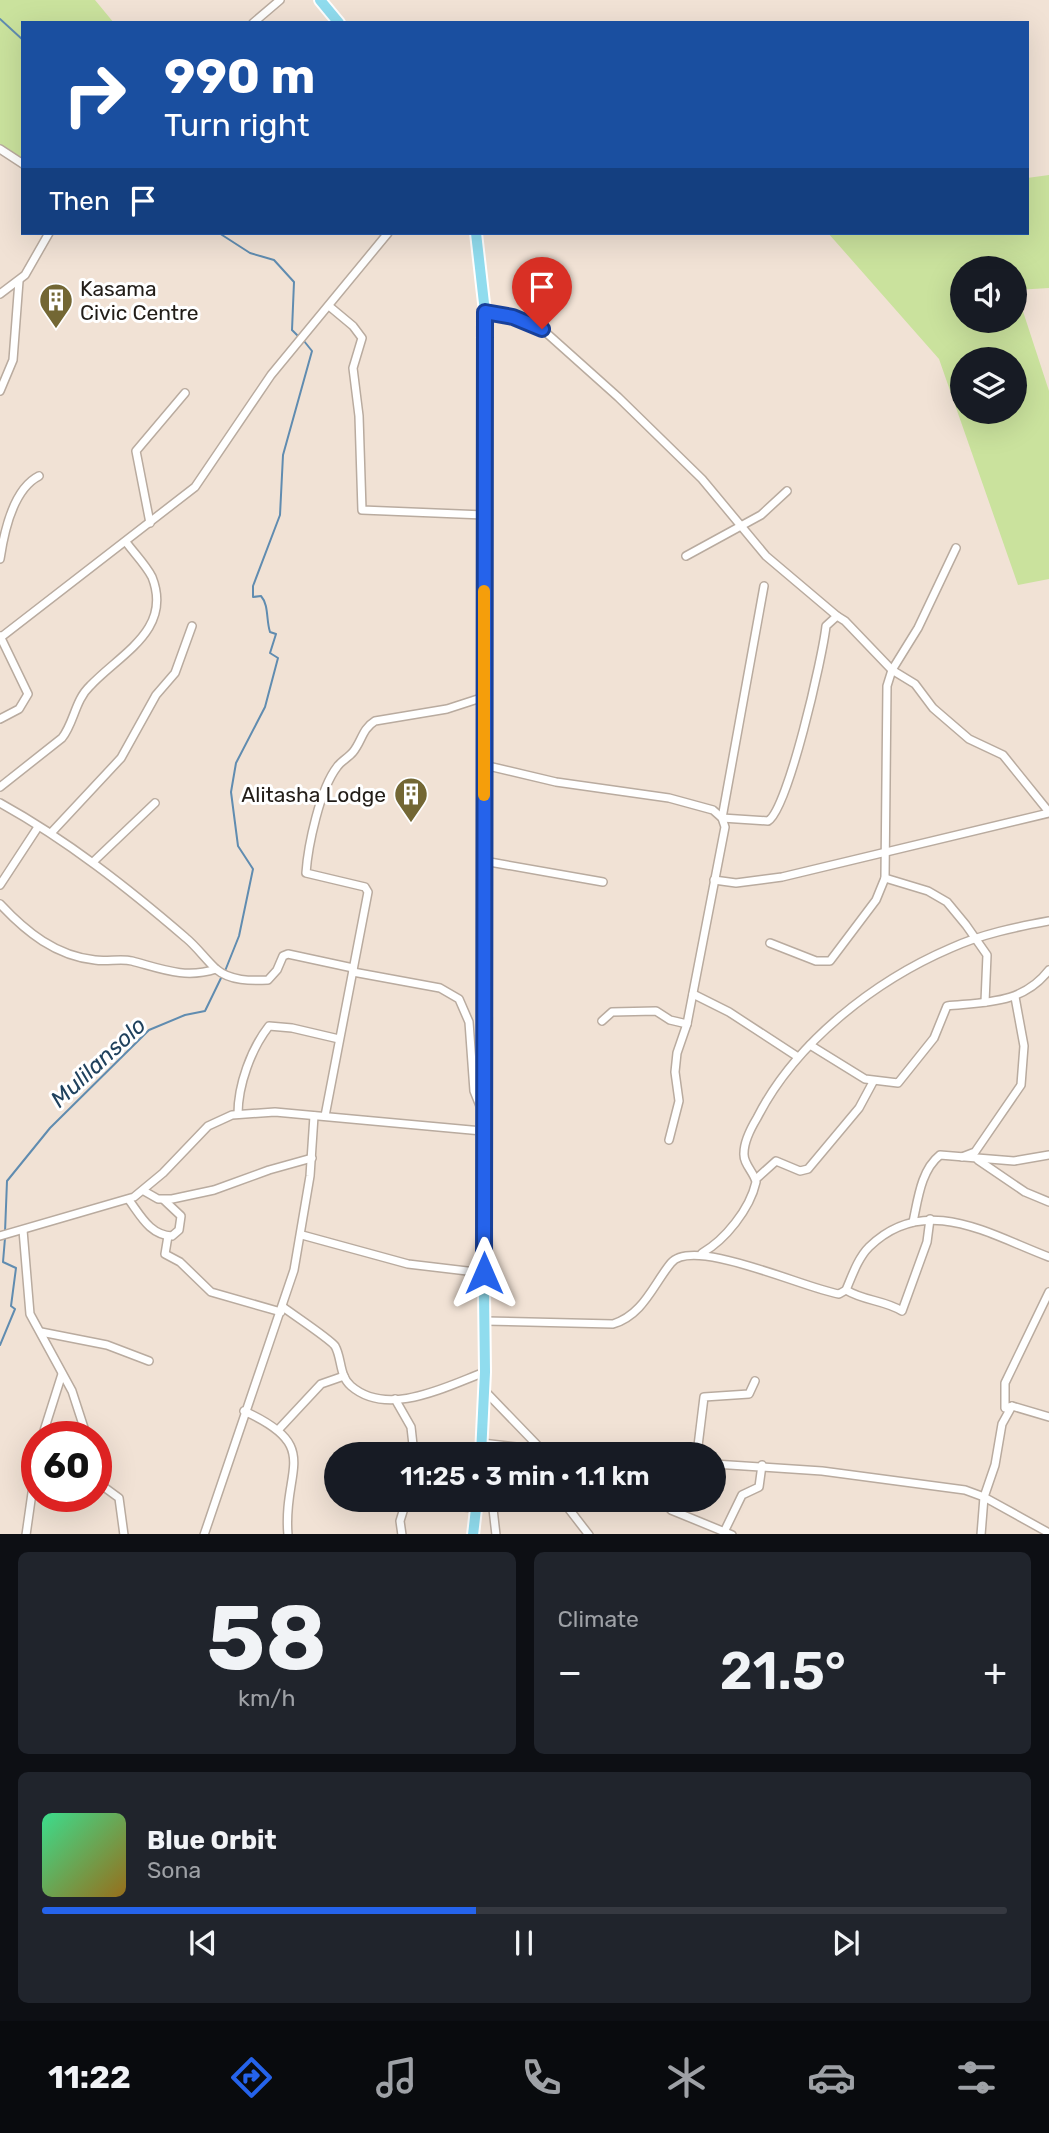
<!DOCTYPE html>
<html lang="en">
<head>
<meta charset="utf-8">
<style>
	:root { --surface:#171b24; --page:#20242c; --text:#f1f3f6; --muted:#9ea1a6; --line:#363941; --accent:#2563eb }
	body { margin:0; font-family:Rubik,sans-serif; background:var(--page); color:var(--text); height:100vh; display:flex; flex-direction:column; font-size:26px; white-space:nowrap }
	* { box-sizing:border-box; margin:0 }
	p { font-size:23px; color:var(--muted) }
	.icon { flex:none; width:38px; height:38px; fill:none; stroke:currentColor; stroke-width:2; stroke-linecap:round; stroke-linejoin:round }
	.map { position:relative; height:1534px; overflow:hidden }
	.details { display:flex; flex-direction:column; gap:18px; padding:18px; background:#0d0f14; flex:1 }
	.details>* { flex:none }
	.hud { position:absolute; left:21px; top:21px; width:1008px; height:214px; border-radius:0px; box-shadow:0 7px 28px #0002; background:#1a4fa0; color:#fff; overflow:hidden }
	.tools { position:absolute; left:950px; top:256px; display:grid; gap:14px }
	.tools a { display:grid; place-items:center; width:77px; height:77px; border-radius:50%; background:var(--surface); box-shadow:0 7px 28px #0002; font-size:35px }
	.speed { position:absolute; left:21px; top:1421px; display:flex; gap:14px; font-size:35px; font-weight:700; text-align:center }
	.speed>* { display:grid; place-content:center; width:91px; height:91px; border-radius:50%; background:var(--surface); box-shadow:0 7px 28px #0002; line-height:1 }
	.speed .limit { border:10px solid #d22; background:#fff; color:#111 }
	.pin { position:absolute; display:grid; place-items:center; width:60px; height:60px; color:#fff; margin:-72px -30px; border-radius:50% 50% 50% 0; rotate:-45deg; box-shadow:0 0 7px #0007 }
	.pin .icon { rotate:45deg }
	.me { position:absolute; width:77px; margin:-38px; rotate:0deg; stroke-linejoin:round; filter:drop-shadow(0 0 5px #0008) }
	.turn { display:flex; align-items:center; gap:24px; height:147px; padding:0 28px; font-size:32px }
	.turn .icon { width:91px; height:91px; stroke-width:2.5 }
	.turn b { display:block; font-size:49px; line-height:60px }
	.then { display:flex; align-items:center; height:66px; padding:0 28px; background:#0003; gap:14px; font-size:26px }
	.big { font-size:52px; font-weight:600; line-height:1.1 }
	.details .widget { flex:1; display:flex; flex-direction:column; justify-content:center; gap:10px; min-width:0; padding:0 24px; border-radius:10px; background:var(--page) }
	.details .dial { align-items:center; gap:0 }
	.dial b { font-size:91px; line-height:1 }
	.song { display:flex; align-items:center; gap:21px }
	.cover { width:84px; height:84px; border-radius:10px; background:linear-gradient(135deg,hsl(150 70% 55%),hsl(40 70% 35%)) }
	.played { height:7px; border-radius:4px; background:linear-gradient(90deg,var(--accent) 45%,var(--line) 45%) }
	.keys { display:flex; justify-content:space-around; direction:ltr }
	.heat { display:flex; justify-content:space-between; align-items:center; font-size:38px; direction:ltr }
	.details .tiles { flex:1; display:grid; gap:18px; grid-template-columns:1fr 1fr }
	.widget:last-child { grid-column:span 2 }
	.trip { position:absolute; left:324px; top:1442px; width:402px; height:70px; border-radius:35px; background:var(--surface); box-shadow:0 7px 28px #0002; font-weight:600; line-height:70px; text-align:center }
	.tabs { display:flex; height:112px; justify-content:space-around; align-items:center; background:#090b0e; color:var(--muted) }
	.tabs .icon { width:49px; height:49px }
	.tabs .current { color:var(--accent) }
	.tabs b { font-size:32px; color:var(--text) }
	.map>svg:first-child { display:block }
	.green { fill:#cae29d; fill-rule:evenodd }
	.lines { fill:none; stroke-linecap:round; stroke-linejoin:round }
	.stream { stroke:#608cb0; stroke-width:2 }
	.street-casing { stroke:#b9ab9f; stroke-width:10 }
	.primary-casing { stroke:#fff; stroke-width:14 }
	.street { stroke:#fff; stroke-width:7 }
	.primary { stroke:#90dcee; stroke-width:10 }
	.route-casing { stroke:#184099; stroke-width:18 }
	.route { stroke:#2563eb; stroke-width:12 }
	.slow { stroke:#f59e0b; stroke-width:12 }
	.labels { text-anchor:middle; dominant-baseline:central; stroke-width:6; stroke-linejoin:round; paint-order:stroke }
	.poi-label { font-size:21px; fill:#221d18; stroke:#fff; text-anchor:start }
	.water-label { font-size:23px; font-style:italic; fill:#1f415d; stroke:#fff }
</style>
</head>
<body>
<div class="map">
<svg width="1049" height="1535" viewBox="0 0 1049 1535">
	<rect width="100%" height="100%" fill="#f1e2d5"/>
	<g class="green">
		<polygon points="0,0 95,0 114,23 23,23 23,161 0,146"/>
		<path d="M1049,175V288L1016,290L1049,391V579L1018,585L939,359L828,233H1027V178ZM962,268H1015V320H962ZM962,359H1015V411H962Z"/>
	</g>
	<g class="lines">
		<g class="stream">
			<polyline points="0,19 23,40"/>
			<polyline points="219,233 250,253 274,260 294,282 292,330 300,338"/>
			<path d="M225,971L239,936L253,869L238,846L231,792L236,763L265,707L278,658L270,653L276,634L270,632C266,620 269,605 261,596L253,597V586L280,515L283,455L312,351L304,341"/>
			<polyline points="5,1232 7,1181 50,1128 149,1030 185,1015 205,1011 222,976"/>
			<polyline points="0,1345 15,1309 11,1306 16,1268 3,1262 5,1238"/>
		</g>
		<g class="street-casing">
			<g id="street">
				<polyline points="253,23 280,0"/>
				<polyline points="0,149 23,164"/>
				<polyline points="0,294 25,275 49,233"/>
				<polyline points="329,306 353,326 362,338 353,368 359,416 362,510 484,515"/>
				<polyline points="485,312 513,317 542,329 618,397 702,479 766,556 837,616"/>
				<polyline points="0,391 13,360 19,281"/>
				<polyline points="150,523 136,451 185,393"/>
				<polyline points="686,556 761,515 787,491"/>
				<path d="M0,559C4,532 13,489 39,476"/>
				<polyline points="0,636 28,694 19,709 0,719"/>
				<polyline points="0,638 195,487 271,375 388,233"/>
				<path d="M484,765L556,782L669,798L713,810L722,818L768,821C788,810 823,655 826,626L837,616L845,621L892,670L915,684L933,708L969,739L1003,755L1049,812"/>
				<path d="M0,787L62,738C74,723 75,700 90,686C120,654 173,630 152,577C146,565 134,553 126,542"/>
				<path d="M0,803C67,840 128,888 186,938C197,947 206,960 216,969C230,981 251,981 268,980L277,970L283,956L288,954L353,968"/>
				<polyline points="51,833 121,758 156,695 175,673 192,626"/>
				<polyline points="484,861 603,882"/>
				<polyline points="93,862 155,803"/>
				<polyline points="885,878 928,891 947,902 966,925 987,955 985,1002"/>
				<polyline points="714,880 736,883 782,877 1049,813"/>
				<polyline points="0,885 38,827"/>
				<path d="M0,904C26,932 56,956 95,960C107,962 121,958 132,961C162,969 185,979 216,969"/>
				<polyline points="770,943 816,961 830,961 876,900 885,878 887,686 892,670 918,628 956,548"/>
				<polyline points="353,972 440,988 459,999 469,1022 474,1091 480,1106"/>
				<polyline points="693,994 729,1012 798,1057"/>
				<polyline points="602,1021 612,1012 656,1011 670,1020 687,1024"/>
				<path d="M810,1045L865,1079L898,1083L934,1038L947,1006C986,1002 1023,1004 1049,970"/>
				<path d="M238,1114C238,1085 251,1049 269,1026L292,1028L339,1039"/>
				<path d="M325,1116L368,892L365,887L306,873C308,845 320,789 337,767C341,761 348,758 353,752C362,741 362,729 375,721L447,709L484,697"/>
				<polyline points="669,1140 679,1101 675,1072 677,1053 687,1024 725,827 722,818 764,586"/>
				<polyline points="962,1157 975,1152 1021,1085 1024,1046 1015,997"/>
				<polyline points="978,1160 1025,1192 1049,1202"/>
				<polyline points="756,1179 776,1161 800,1171 808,1169 859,1108 873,1082"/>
				<polyline points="144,1191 158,1199 172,1199 214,1190 269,1170 312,1158"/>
				<path d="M129,1200C141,1216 150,1235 172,1236L179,1230L181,1216L164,1200"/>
				<path d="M913,1222C918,1199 921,1170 940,1155L1014,1161L1049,1155"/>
				<polyline points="23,1230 30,1314 72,1391 87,1437"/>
				<polyline points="302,1235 408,1264 484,1273"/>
				<polyline points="0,1236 134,1197 163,1173 208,1126 232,1115 275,1112 482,1131"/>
				<polyline points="168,1236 165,1254 180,1262 211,1292 281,1312"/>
				<path d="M702,1253C725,1240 750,1209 756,1182C754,1172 743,1164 744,1153C744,1142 751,1128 757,1118C795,1043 874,981 951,948C982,934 1016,927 1049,921"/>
				<path d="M846,1290C864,1301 884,1300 902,1311L927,1242L930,1219"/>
				<path d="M283,1307C292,1314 330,1339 335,1346C342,1358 339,1376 351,1386C388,1418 447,1386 485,1372"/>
				<path d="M485,1321L613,1324C643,1315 653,1285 671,1263C693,1236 806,1289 839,1294L846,1290C852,1276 858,1258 869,1247C925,1192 990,1235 1049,1257"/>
				<polyline points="41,1332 107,1345 149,1361"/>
				<polyline points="484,1390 540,1448"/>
				<polyline points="395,1399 411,1427 414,1454"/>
				<polyline points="1012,1406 1049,1417"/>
				<path d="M244,1411C324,1447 282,1469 288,1535"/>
				<polyline points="279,1429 321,1384 344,1376"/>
				<polyline points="42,1437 62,1374"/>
				<polyline points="482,1443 576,1454"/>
				<polyline points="697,1454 704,1397 749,1394 755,1381"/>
				<polyline points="714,1464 822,1471 965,1490 984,1497 1049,1533"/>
				<polyline points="96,1467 104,1487 119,1498 124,1535"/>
				<polyline points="492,1500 496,1535"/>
				<polyline points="562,1500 589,1535"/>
				<polyline points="662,1500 671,1510 732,1535"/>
				<polyline points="725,1530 742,1495 759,1487 762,1465"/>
				<polyline points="26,1535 37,1458"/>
				<polyline points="204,1535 294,1270 310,1176 314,1116"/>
				<polyline points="402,1535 400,1521 405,1505 418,1503 476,1508"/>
				<polyline points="981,1535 984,1497 995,1465 1002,1424 1012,1406 1005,1408 1005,1383 1049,1292"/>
			</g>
		</g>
		<g class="primary-casing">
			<g id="primary">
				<polyline points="320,0 339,23"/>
				<polyline points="476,233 485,312 482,1131 485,1372 481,1454"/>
				<polyline points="473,1535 477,1500"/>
			</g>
		</g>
		<use href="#street" class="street"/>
		<use href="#primary" class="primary"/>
	</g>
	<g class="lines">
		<g class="route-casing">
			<polyline id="route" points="484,1273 485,312 513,317 542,329"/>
		</g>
		<use href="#route" class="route"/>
		<polyline class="slow" points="484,795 484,591"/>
	</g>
	<defs>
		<g id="building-pin" transform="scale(1.75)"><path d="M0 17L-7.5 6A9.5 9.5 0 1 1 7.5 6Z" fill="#736734" stroke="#fff"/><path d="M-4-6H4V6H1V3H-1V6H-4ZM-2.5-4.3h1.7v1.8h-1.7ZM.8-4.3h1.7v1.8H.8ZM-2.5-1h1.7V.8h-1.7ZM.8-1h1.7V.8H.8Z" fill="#fff"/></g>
	</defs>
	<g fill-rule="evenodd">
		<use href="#building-pin" x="56" y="300"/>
		<use href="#building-pin" x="411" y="794"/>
	</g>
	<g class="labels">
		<g class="poi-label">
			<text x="80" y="288">Kasama<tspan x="80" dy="24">Civic Centre</tspan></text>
			<text x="386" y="794" text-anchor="end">Alitasha Lodge</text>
		</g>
		<g class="water-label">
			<text transform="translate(98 1062) rotate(-43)">Mulilansolo</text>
		</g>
	</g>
</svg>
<div class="tools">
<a><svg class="icon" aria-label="sound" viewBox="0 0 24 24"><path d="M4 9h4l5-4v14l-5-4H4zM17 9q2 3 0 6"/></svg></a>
<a><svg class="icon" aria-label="layers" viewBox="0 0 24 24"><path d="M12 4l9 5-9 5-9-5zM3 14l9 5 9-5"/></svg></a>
</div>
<div class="speed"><div class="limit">60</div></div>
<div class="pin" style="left:542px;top:329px;background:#d93025"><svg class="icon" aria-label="arrive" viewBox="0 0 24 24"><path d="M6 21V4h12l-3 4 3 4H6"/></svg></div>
<svg class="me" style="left:484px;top:1273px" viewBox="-20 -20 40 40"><path d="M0-17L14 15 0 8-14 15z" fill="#2563eb" stroke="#fff" stroke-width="4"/></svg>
<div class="trip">11:25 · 3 min · 1.1 km</div>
<div class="hud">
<div class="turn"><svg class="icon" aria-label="right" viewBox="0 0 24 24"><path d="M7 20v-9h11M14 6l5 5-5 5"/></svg><div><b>990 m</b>Turn right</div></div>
<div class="then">Then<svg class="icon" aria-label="arrive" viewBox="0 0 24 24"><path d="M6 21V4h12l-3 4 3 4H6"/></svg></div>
</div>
</div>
<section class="details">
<div class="tiles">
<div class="widget dial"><b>58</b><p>km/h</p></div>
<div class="widget"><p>Climate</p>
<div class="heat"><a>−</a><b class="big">21.5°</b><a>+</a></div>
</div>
<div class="widget">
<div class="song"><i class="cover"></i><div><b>Blue Orbit</b><p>Sona</p></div></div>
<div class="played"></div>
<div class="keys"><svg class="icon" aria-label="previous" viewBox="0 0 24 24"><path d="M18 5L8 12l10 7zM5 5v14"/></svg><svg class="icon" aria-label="pause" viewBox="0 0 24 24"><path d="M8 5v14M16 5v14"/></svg><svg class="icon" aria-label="next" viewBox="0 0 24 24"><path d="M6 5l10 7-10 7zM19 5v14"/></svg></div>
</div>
</div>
</section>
<nav class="tabs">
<b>11:22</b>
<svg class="icon current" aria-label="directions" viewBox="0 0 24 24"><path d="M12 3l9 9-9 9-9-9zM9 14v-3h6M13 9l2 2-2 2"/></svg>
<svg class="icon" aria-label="music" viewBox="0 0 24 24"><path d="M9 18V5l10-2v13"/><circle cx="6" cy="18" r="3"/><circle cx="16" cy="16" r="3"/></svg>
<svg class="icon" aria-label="phone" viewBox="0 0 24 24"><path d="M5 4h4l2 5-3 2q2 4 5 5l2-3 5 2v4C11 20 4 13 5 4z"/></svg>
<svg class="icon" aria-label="climate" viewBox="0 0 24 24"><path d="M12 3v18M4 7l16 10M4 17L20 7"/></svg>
<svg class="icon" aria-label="car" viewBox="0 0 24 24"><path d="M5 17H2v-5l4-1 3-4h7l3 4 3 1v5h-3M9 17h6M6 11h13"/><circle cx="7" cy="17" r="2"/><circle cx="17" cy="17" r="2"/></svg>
<svg class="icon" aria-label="filters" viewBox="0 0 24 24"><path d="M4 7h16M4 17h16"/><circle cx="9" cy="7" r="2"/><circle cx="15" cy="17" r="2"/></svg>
</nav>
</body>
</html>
